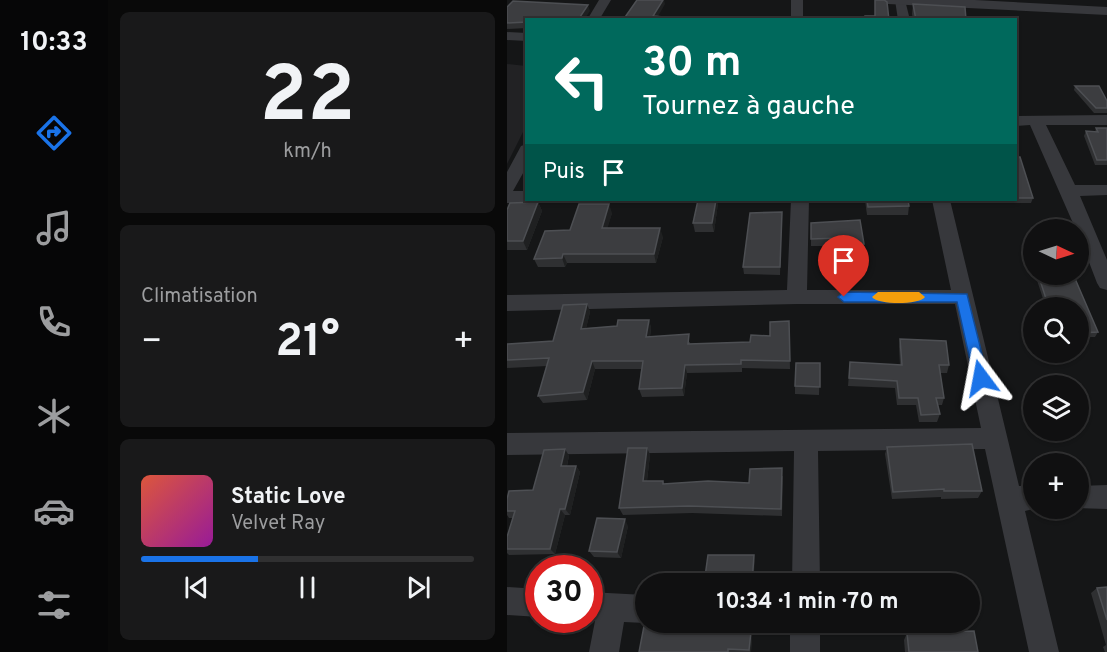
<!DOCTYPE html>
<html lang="fr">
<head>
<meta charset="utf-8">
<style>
	:root { --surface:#101011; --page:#19191a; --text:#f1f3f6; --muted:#9c9d9f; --line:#303031; --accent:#1a73e8 }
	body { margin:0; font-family:Overpass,sans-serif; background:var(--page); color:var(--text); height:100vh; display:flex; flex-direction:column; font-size:22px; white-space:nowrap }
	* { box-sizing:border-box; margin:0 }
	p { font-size:20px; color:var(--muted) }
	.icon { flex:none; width:33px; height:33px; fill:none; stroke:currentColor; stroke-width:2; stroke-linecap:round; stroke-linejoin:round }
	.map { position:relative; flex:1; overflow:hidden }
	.drawer { display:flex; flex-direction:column; gap:12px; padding:12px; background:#090909; width:399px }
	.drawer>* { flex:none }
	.top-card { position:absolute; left:18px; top:18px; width:492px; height:183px; border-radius:0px; box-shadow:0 2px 4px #0004,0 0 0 2px var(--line); background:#00695c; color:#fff; overflow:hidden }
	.needle { width:39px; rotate:94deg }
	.fabs { position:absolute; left:516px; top:219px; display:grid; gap:12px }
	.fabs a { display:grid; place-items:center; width:66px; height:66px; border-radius:50%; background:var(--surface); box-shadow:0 2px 4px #0004,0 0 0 2px var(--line); font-size:30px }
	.speed { position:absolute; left:18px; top:555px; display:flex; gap:12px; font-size:30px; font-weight:700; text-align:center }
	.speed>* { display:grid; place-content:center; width:78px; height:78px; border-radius:50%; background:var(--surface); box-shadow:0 2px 4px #0004,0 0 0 2px var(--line); line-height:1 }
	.speed .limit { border:9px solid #d22; background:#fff; color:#111 }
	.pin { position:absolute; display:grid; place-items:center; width:51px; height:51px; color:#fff; margin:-62px -26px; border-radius:50% 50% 50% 0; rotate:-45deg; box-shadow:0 0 6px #0007 }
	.pin .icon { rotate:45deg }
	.me { position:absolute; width:66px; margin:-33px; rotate:347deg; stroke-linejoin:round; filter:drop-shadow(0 0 4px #0008) }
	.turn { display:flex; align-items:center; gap:21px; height:126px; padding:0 18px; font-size:27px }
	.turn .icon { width:78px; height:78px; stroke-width:2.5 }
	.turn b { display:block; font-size:42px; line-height:51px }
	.then { display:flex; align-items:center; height:57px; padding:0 18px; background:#0003; gap:12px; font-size:22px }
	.big { font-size:45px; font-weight:700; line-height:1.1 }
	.drawer .card { flex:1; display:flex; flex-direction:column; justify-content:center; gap:9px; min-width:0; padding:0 21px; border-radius:9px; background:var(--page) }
	.drawer .dial { align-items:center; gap:0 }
	.dial b { font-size:78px; line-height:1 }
	.song { display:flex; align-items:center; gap:18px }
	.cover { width:72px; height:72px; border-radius:9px; background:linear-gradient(135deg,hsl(10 70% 55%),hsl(300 70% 35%)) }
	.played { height:6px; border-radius:3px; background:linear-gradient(90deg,var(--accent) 35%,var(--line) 35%) }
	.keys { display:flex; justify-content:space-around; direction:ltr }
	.heat { display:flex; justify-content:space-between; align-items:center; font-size:33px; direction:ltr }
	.trip { position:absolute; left:128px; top:573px; width:345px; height:60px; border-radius:30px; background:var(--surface); box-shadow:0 2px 4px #0004,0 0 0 2px var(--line); font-weight:700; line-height:60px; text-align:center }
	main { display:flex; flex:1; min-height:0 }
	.tab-bar { display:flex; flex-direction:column; width:108px; justify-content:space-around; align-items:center; background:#060607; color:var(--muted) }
	.tab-bar .icon { width:42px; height:42px }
	.tab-bar .current { color:var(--accent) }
	.tab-bar b { font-size:27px; color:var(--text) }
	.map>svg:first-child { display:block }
	.built { fill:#222224 }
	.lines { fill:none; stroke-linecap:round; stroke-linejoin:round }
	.minor { fill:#37383c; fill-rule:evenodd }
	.tertiary { fill:#37383c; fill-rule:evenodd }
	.wall { fill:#2f3032 }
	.shaded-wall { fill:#1f2021 }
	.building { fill:#3c3d40; stroke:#4d4f53; stroke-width:1.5 }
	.route { fill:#1a73e8; stroke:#114b97; stroke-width:1.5 }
	.slow { fill:#f59e0b }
</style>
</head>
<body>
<main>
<nav class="tab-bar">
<b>10:33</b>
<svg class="icon current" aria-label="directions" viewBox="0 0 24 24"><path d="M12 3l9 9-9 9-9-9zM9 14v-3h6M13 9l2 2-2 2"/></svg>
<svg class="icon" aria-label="music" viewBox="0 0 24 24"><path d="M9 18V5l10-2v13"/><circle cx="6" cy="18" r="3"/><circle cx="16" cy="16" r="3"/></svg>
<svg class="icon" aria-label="phone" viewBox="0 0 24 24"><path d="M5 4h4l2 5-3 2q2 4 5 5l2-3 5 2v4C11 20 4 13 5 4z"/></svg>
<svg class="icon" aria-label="climate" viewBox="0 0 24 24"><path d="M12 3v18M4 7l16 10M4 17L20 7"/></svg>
<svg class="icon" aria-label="car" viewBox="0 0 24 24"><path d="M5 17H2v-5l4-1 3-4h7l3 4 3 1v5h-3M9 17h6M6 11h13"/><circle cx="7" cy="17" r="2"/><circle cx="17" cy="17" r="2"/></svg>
<svg class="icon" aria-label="filters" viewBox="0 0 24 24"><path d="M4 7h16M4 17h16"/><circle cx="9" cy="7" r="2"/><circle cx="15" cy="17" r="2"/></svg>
</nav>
<section class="drawer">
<div class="card dial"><b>22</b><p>km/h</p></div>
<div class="card"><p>Climatisation</p>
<div class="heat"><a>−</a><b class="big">21°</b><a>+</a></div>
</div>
<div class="card">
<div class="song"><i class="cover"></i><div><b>Static Love</b><p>Velvet Ray</p></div></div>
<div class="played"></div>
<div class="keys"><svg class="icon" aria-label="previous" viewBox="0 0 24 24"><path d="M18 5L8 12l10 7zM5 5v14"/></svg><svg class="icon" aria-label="pause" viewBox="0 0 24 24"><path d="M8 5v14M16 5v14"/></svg><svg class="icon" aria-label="next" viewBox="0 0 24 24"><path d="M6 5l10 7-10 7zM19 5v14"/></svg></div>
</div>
</section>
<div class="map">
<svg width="600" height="652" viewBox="0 0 600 652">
	<rect width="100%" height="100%" fill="#151617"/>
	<polygon class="built" points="0,64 19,66 20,124 0,164"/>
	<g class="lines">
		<g class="minor">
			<polygon points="92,0 104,0 92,20 80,20"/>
			<rect x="284" y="0" width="12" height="20"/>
			<polygon points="388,0 398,0 403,20 391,20"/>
			<polygon points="0,32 20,33 20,41 0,40"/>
			<polygon points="600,115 600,125 539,125 568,185 600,185 600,195 573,196 600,260 600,290 593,288 590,283 572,236 572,230 569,230 523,125 508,126 508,116"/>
			<polygon points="20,144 20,166 6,191 20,191 20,200 27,200 20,203 0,203 0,172 14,146"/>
			<polygon points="284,200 302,200 300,290 444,290 425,200 443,200 512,486 526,486 526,508 530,508 518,511 552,652 522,652 478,449 311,451 313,584 285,584 287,451 0,455 0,433 474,428 448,304 290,304 0,311 0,295 280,290"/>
			<polygon points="600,485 600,509 568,508 572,508 572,486"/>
			<polygon points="0,587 32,589 32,617 0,615"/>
			<polygon points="82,592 138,595 138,622 140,622 138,623 117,622 112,652 82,652 88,621 80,620 82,620"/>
			<rect x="283" y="622" width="30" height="30"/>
		</g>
		<polygon class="tertiary" points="374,0 468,0 600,7 600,15 381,4"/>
	</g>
	<g class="wall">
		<polygon points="406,4 459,20 406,20 405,14"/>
		<polygon points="0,7 83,11 20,20 20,28 0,29"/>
		<polygon points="568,86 600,101 600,113 587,113 567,90"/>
		<polygon points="589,128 600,128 600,165 588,165 577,136 579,131 588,132"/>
		<polygon points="508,157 526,198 524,203 506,203 504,200 508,200"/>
		<polygon points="358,200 401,200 402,206 401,215 360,215"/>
		<polygon points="31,202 35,211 20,250 0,250 0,210"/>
		<polygon points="211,203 207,232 188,232 186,223"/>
		<polygon points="275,212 273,275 237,274 236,267"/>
		<polygon points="105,213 100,228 156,237 149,263 60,263 58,267 31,267 27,259 63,230"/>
		<polygon points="304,223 357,244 356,251 334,252 333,246 304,246"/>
		<polygon points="572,253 578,268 576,273 572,273"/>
		<polygon points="525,257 526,257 526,270 524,262"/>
		<polygon points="528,274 566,274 591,332 588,337 572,337 572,308 539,308"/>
		<polygon points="80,304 83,312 79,328 110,326 142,320 144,328 143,337 183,342 183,344 243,342 263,336 282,321 283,369 235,368 235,372 180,373 177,396 135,397 132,389 134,369 88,369 80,400 36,403 31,396 40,366 0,368 0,344 46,341"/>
		<polygon points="393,339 442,365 440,373 433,373 437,398 435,405 431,405 433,414 430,422 412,422 409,405 390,405 388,388 341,386 343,362 393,365 392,347"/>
		<polygon points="313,363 312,395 288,394 288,386"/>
		<polygon points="380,447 475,491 471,498 434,499 434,497 385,499 378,454"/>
		<polygon points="140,448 143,455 140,481 156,481 157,484 242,483 276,476 275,516 185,513 116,515 112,508"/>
		<polygon points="58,449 62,456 60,466 69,466 73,472 63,515 58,515 48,554 2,555 0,553 0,537 6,518 2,518 0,515 0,511 26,490"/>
		<polygon points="121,526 114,558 87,557 82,551"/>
		<polygon points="600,587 600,652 598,652 596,647 599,645 584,593 590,588"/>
		<polygon points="246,622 244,652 132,652"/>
		<polygon points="400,633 471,652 398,652 397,640"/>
	</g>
	<g class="shaded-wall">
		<polygon points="156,0 157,0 158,4 149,20 146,16"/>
		<polygon points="81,5 83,11 77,20 71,20"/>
		<polygon points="209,200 211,200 211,203 207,232 205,223"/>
		<polygon points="31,202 35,211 20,250 16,241"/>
		<polygon points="102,204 105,213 98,237 95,228"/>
		<polygon points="153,228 156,237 149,263 147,254"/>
		<polygon points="56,254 60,263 58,267 55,258"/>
		<polygon points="80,304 83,312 77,337 74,329"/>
		<polygon points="142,320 144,328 141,346 139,337"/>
		<polygon points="85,361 88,369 80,400 76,392"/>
		<polygon points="178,365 180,373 177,396 175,388"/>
		<polygon points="140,448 143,455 139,488 136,481"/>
		<polygon points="58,449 62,456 58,473 54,466"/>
		<polygon points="69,466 73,472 63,515 58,509"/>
		<polygon points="53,509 58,515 48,554 43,549"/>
		<polygon points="118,519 121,526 114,558 110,552"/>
		<polygon points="247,555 248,562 246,584 245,584"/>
		<polygon points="245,622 246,622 244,652 243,652"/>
	</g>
	<g class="building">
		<polygon points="130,0 156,0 146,16 156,17 155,20 116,20"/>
		<polygon points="368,0 377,0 380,2 382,20 358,20 358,16 368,16"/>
		<polygon points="6,1 81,5 71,20 20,20 20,22 0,23 0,7"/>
		<polygon points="406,4 458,7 459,20 409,20"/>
		<polygon points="568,86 592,86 600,101 600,108 589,108"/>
		<polygon points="589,128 600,128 600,160 590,160 579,131 591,132"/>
		<polygon points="508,157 513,157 526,198 508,198"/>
		<polygon points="191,200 209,200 205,223 186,223"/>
		<polygon points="360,200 401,200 402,206 361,207"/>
		<polygon points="31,202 16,241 0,241 0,210 3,203"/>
		<polygon points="72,204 102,204 95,228 153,228 147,254 56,254 55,258 27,259 38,231 63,230"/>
		<polygon points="275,212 273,267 236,267 243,213"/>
		<polygon points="353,220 357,244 334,245 333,238 304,239 304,223"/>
		<polygon points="572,253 573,253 578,268 572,268"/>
		<polygon points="531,274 566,274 591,332 572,333 572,308 542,308"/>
		<polygon points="80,304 74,329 110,326 111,320 142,320 139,337 182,334 181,344 243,342 244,335 263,336 263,322 282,321 283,361 234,360 234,364 178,365 175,388 132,389 136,361 85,361 76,392 31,396 42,358 0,360 0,344 46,341 56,305"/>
		<polygon points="393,339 439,341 442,365 432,365 437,398 429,398 433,414 414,415 411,398 392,398 390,381 342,378 343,362 395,365"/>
		<polygon points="289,363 313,363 313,387 288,386"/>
		<polygon points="465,444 475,491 437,491 437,489 386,492 380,447"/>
		<polygon points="121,448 140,448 136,481 156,481 156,484 201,481 242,483 243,469 275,468 274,509 182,506 112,508"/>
		<polygon points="58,449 54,466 69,466 58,509 53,509 43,549 0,549 0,537 8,511 0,511 0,499 2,491 26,490 37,450"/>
		<polygon points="90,518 118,519 110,552 82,551"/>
		<polygon points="201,555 247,555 245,584 197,584"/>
		<polygon points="600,587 600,620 590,588"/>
		<polygon points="138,621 138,622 245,622 242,650 221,649 221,652 132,652"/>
		<polygon points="467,631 471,652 402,652 400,633"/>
	</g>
	<polygon class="route" points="337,292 460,294 481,378 479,382 469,382 467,378 450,302 337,302 331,297"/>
	<path class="slow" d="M371,292H412L418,297C412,305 371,305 365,297Z"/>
</svg>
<div class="fabs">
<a><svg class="needle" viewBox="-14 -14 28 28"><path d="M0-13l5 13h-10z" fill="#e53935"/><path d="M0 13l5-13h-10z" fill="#9c9d9f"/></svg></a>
<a><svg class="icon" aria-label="search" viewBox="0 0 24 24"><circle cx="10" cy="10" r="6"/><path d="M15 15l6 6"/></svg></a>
<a><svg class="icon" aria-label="layers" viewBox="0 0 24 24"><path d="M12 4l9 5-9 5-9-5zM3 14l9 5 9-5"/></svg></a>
<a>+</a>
</div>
<div class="speed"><div class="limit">30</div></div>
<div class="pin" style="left:337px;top:297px;background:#d93025"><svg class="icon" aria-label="arrive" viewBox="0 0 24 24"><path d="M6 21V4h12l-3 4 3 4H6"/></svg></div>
<svg class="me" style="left:474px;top:378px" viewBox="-20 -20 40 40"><path d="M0-17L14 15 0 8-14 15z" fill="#1a73e8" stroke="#fff" stroke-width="4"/></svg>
<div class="trip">10:34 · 1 min · 70 m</div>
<div class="top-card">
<div class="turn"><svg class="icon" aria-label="left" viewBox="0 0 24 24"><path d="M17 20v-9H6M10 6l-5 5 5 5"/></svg><div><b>30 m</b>Tournez à gauche</div></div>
<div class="then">Puis<svg class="icon" aria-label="arrive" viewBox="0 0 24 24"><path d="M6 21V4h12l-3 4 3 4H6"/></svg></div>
</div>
</div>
</main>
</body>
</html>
